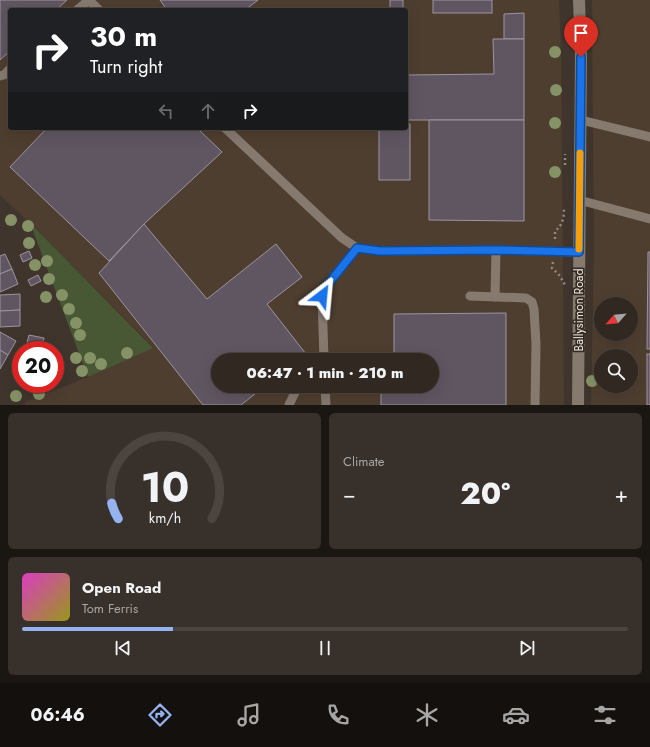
<!DOCTYPE html>
<html lang="en">
<head>
<meta charset="utf-8">
<style>
	:root { --surface:#302821; --page:#38302a; --text:#f1f3f6; --muted:#a8a6a5; --line:#4b443f; --accent:#95b2f1 }
	body { margin:0; font-family:Jost,sans-serif; background:var(--page); color:var(--text); height:100vh; display:flex; flex-direction:column; font-size:15px; white-space:nowrap }
	* { box-sizing:border-box; margin:0 }
	p { font-size:13px; color:var(--muted) }
	.icon { flex:none; width:22px; height:22px; fill:none; stroke:currentColor; stroke-width:2; stroke-linecap:round; stroke-linejoin:round }
	.map { position:relative; height:405px; overflow:hidden }
	.sheet { display:flex; flex-direction:column; gap:8px; padding:8px; background:#1a1612; flex:1 }
	.sheet>* { flex:none }
	.guide { position:absolute; left:8px; top:8px; width:400px; height:122px; border-radius:4px; box-shadow:0 4px 16px #0002,0 0 0 1px var(--line); background:#202124; color:#fff; overflow:hidden }
	.needle { width:26px; rotate:243deg }
	.tools { position:absolute; left:594px; top:297px; display:grid; gap:8px }
	.tools a { display:grid; place-items:center; width:44px; height:44px; border-radius:50%; background:var(--surface); box-shadow:0 4px 16px #0002,0 0 0 1px var(--line); font-size:20px }
	.speed { position:absolute; left:12px; top:341px; display:flex; gap:8px; font-size:20px; font-weight:700; text-align:center }
	.speed>* { display:grid; place-content:center; width:52px; height:52px; border-radius:50%; background:var(--surface); box-shadow:0 4px 16px #0002,0 0 0 1px var(--line); line-height:1 }
	.speed .limit { border:6px solid #d22; background:#fff; color:#111 }
	.pin { position:absolute; display:grid; place-items:center; width:34px; height:34px; color:#fff; margin:-41px -17px; border-radius:50% 50% 50% 0; rotate:-45deg; box-shadow:0 0 4px #0007 }
	.pin .icon { rotate:45deg }
	.me { position:absolute; width:44px; margin:-22px; rotate:29deg; stroke-linejoin:round; filter:drop-shadow(0 0 3px #0008) }
	.turn { display:flex; align-items:center; gap:14px; height:84px; padding:0 16px; font-size:18px }
	.turn .icon { width:52px; height:52px; stroke-width:2.5 }
	.turn b { display:block; font-size:28px; line-height:34px }
	.lanes { display:flex; align-items:center; height:38px; padding:0 16px; background:#0003; justify-content:center; gap:20px; direction:ltr }
	.lanes .off { opacity:.35 }
	.big { font-size:30px; font-weight:800; line-height:1.1 }
	.sheet .tile { flex:1; display:flex; flex-direction:column; justify-content:center; gap:6px; min-width:0; padding:0 14px; border-radius:6px; background:var(--page) }
	.sheet .dial { align-items:center; gap:0 }
	.dial svg { height:104px; overflow:visible; fill:none; stroke:var(--line); stroke-width:7; stroke-linecap:round; text-anchor:middle }
	.dial text { fill:var(--text); stroke:none }
	.song { display:flex; align-items:center; gap:12px }
	.cover { width:48px; height:48px; border-radius:6px; background:linear-gradient(135deg,hsl(310 70% 55%),hsl(60 70% 35%)) }
	.played { height:4px; border-radius:2px; background:linear-gradient(90deg,var(--accent) 25%,var(--line) 25%) }
	.keys { display:flex; justify-content:space-around; direction:ltr }
	.heat { display:flex; justify-content:space-between; align-items:center; font-size:22px; direction:ltr }
	.sheet .tiles { flex:1; display:grid; gap:8px; grid-template-columns:1fr 1fr }
	.tile:last-child { grid-column:span 2 }
	.trip { position:absolute; left:211px; top:353px; width:228px; height:40px; border-radius:20px; background:var(--surface); box-shadow:0 4px 16px #0002,0 0 0 1px var(--line); font-weight:800; line-height:40px; text-align:center }
	.menu { display:flex; height:64px; justify-content:space-around; align-items:center; background:#13100d; color:var(--muted) }
	.menu .icon { width:28px; height:28px }
	.menu .current { color:var(--accent) }
	.menu b { font-size:18px; color:var(--text) }
	.map>svg:first-child { display:block }
	.built { fill:#4e3e30; fill-rule:evenodd }
	.green { fill:#485834 }
	.building { fill:#5f5662; stroke:#9e94a1 }
	.lines { fill:none; stroke-linecap:round; stroke-linejoin:round }
	.path { stroke:#928981; stroke-width:2.5; stroke-dasharray:2 3; stroke-linecap:butt }
	.lane { stroke:#867a6f; stroke-width:9 }
	.secondary { stroke:#867a6f; stroke-width:12 }
	.tree { fill:#859266 }
	.route-casing { stroke:#114b97; stroke-width:10 }
	.route { stroke:#1a73e8; stroke-width:7 }
	.slow { stroke:#f59e0b; stroke-width:7 }
	.labels { text-anchor:middle; dominant-baseline:central; stroke-width:3.5; stroke-linejoin:round; paint-order:stroke }
	.street-label { font-size:12px; fill:#ece5df; stroke:#352b22 }
</style>
</head>
<body>
<div class="map">
<svg width="650" height="405" viewBox="0 0 650 405">
	<rect width="100%" height="100%" fill="#40352c"/>
	<g class="built">
		<path d="M0,0H559L561,50L564,405H25V402L88,377L153,347L30,223L0,195ZM10,10H406V128H10ZM218,360H432V386H218Z"/>
		<path d="M592,0H650V405H591L594,250ZM601,304H631V334H601ZM601,356H631V386H601Z"/>
	</g>
	<polygon class="green" points="30,223 153,348 88,377"/>
	<g class="building">
		<polygon points="0,0 67,0 56,10 10,10 10,51 0,60"/>
		<polygon points="160,0 258,0 245,10 167,10"/>
		<rect x="390" y="0" width="13" height="10"/>
		<rect x="433" y="0" width="59" height="13"/>
		<polygon points="524,13 524,39 504,39 504,14"/>
		<polygon points="493,39 524,39 524,120 406,120 406,75 494,74"/>
		<polygon points="429,120 524,120 524,221 429,220"/>
		<polygon points="406,124 410,124 410,180 379,180 379,128 406,128"/>
		<polygon points="47,128 197,128 222,152 144,224 109,261 10,167"/>
		<polygon points="144,224 207,299 276,244 302,277 267,304 306,354 298,360 218,360 218,386 265,386 241,405 203,405 99,273"/>
		<polygon points="29,251 32,258 23,262 20,255"/>
		<polygon points="648,252 650,252 650,349 647,349"/>
		<polygon points="5,254 12,269 0,274 0,256"/>
		<polygon points="12,269 18,284 0,292 0,274"/>
		<polygon points="38,275 41,281 31,286 28,280"/>
		<polygon points="20,294 20,310 0,311 0,295"/>
		<polygon points="20,310 20,326 0,327 0,311"/>
		<polygon points="506,313 506,405 381,405 381,386 432,386 432,360 394,360 394,314"/>
		<polygon points="0,332 16,341 8,355 0,350"/>
		<polygon points="29,335 44,338 42,347 27,343"/>
		<polygon points="0,350 8,355 0,369"/>
		<rect x="647" y="354" width="3" height="51"/>
	</g>
	<g class="lines">
		<g class="path">
			<polyline points="565,165 565,154"/>
			<path d="M555,239V231C563,225 564,217 564,208"/>
			<polyline points="553,262 552,268 560,276 565,285"/>
		</g>
		<g class="lane">
			<polyline points="89,0 99,10"/>
			<polyline points="77,10 89,0"/>
			<polyline points="0,76 4,75 10,69"/>
			<polyline points="581,120 650,137"/>
			<polyline points="225,128 342,238 357,248 380,251 496,250 579,252"/>
			<polyline points="579,200 650,219"/>
			<polyline points="470,296 526,298 532,302 534,309 536,344 535,405"/>
			<polyline points="495,297 496,250"/>
			<polyline points="324,360 322,296 325,288 357,248"/>
			<polyline points="325,386 326,405"/>
			<polyline points="289,405 298,386"/>
		</g>
		<polyline class="secondary" points="578,405 581,57 579,0"/>
	</g>
	<g class="tree">
		<circle cx="555" cy="52" r="6"/>
		<circle cx="556" cy="90" r="6"/>
		<circle cx="555" cy="123" r="6"/>
		<circle cx="555" cy="172" r="6"/>
		<circle cx="11" cy="220" r="6"/>
		<circle cx="28" cy="226" r="6"/>
		<circle cx="29" cy="243" r="6"/>
		<circle cx="47" cy="261" r="6"/>
		<circle cx="35" cy="265" r="6"/>
		<circle cx="49" cy="279" r="6"/>
		<circle cx="62" cy="295" r="6"/>
		<circle cx="46" cy="297" r="6"/>
		<circle cx="69" cy="309" r="6"/>
		<circle cx="76" cy="323" r="6"/>
		<circle cx="80" cy="335" r="6"/>
		<circle cx="127" cy="353" r="6"/>
		<circle cx="76" cy="358" r="6"/>
		<circle cx="90" cy="358" r="6"/>
		<circle cx="101" cy="364" r="6"/>
		<circle cx="82" cy="371" r="6"/>
		<circle cx="592" cy="381" r="6"/>
		<circle cx="39" cy="394" r="6"/>
		<circle cx="16" cy="396" r="6"/>
	</g>
	<g class="lines">
		<g class="route-casing">
			<polyline id="route" points="322,296 325,288 357,248 380,251 496,250 579,252 581,57"/>
		</g>
		<use href="#route" class="route"/>
		<polyline class="slow" points="579,249 580,153"/>
	</g>
	<g class="labels">
		<g class="street-label">
			<text transform="translate(579 310) rotate(-90)">Ballysimon Road</text>
		</g>
	</g>
</svg>
<div class="tools">
<a><svg class="needle" viewBox="-14 -14 28 28"><path d="M0-13l5 13h-10z" fill="#e53935"/><path d="M0 13l5-13h-10z" fill="#a8a6a5"/></svg></a>
<a><svg class="icon" aria-label="search" viewBox="0 0 24 24"><circle cx="10" cy="10" r="6"/><path d="M15 15l6 6"/></svg></a>
</div>
<div class="speed"><div class="limit">20</div></div>
<div class="pin" style="left:581px;top:57px;background:#d93025"><svg class="icon" aria-label="arrive" viewBox="0 0 24 24"><path d="M6 21V4h12l-3 4 3 4H6"/></svg></div>
<svg class="me" style="left:322px;top:296px" viewBox="-20 -20 40 40"><path d="M0-17L14 15 0 8-14 15z" fill="#1a73e8" stroke="#fff" stroke-width="4"/></svg>
<div class="trip">06:47 · 1 min · 210 m</div>
<div class="guide">
<div class="turn"><svg class="icon" aria-label="right" viewBox="0 0 24 24"><path d="M7 20v-9h11M14 6l5 5-5 5"/></svg><div><b>30 m</b>Turn right</div></div>
<div class="lanes"><svg class="icon off" aria-label="left" viewBox="0 0 24 24"><path d="M17 20v-9H6M10 6l-5 5 5 5"/></svg><svg class="icon off" aria-label="ahead" viewBox="0 0 24 24"><path d="M12 20V5M6 11l6-6 6 6"/></svg><svg class="icon" aria-label="right" viewBox="0 0 24 24"><path d="M7 20v-9h11M14 6l5 5-5 5"/></svg></div>
</div>
</div>
<section class="sheet">
<div class="tiles">
<div class="tile dial"><svg viewBox="0 0 100 80">
<path d="M14 69A42 42 0 1 1 86 69"/>
<path d="M14 69A42 42 0 0 1 9 57" stroke="#95b2f1"/>
<text x="50" y="56" font-size="32" font-weight="700">10</text>
<text x="50" y="72" font-size="11">km/h</text>
</svg></div>
<div class="tile"><p>Climate</p>
<div class="heat"><a>−</a><b class="big">20°</b><a>+</a></div>
</div>
<div class="tile">
<div class="song"><i class="cover"></i><div><b>Open Road</b><p>Tom Ferris</p></div></div>
<div class="played"></div>
<div class="keys"><svg class="icon" aria-label="previous" viewBox="0 0 24 24"><path d="M18 5L8 12l10 7zM5 5v14"/></svg><svg class="icon" aria-label="pause" viewBox="0 0 24 24"><path d="M8 5v14M16 5v14"/></svg><svg class="icon" aria-label="next" viewBox="0 0 24 24"><path d="M6 5l10 7-10 7zM19 5v14"/></svg></div>
</div>
</div>
</section>
<nav class="menu">
<b>06:46</b>
<svg class="icon current" aria-label="directions" viewBox="0 0 24 24"><path d="M12 3l9 9-9 9-9-9zM9 14v-3h6M13 9l2 2-2 2"/></svg>
<svg class="icon" aria-label="music" viewBox="0 0 24 24"><path d="M9 18V5l10-2v13"/><circle cx="6" cy="18" r="3"/><circle cx="16" cy="16" r="3"/></svg>
<svg class="icon" aria-label="phone" viewBox="0 0 24 24"><path d="M5 4h4l2 5-3 2q2 4 5 5l2-3 5 2v4C11 20 4 13 5 4z"/></svg>
<svg class="icon" aria-label="climate" viewBox="0 0 24 24"><path d="M12 3v18M4 7l16 10M4 17L20 7"/></svg>
<svg class="icon" aria-label="car" viewBox="0 0 24 24"><path d="M5 17H2v-5l4-1 3-4h7l3 4 3 1v5h-3M9 17h6M6 11h13"/><circle cx="7" cy="17" r="2"/><circle cx="17" cy="17" r="2"/></svg>
<svg class="icon" aria-label="filters" viewBox="0 0 24 24"><path d="M4 7h16M4 17h16"/><circle cx="9" cy="7" r="2"/><circle cx="15" cy="17" r="2"/></svg>
</nav>
</body>
</html>
